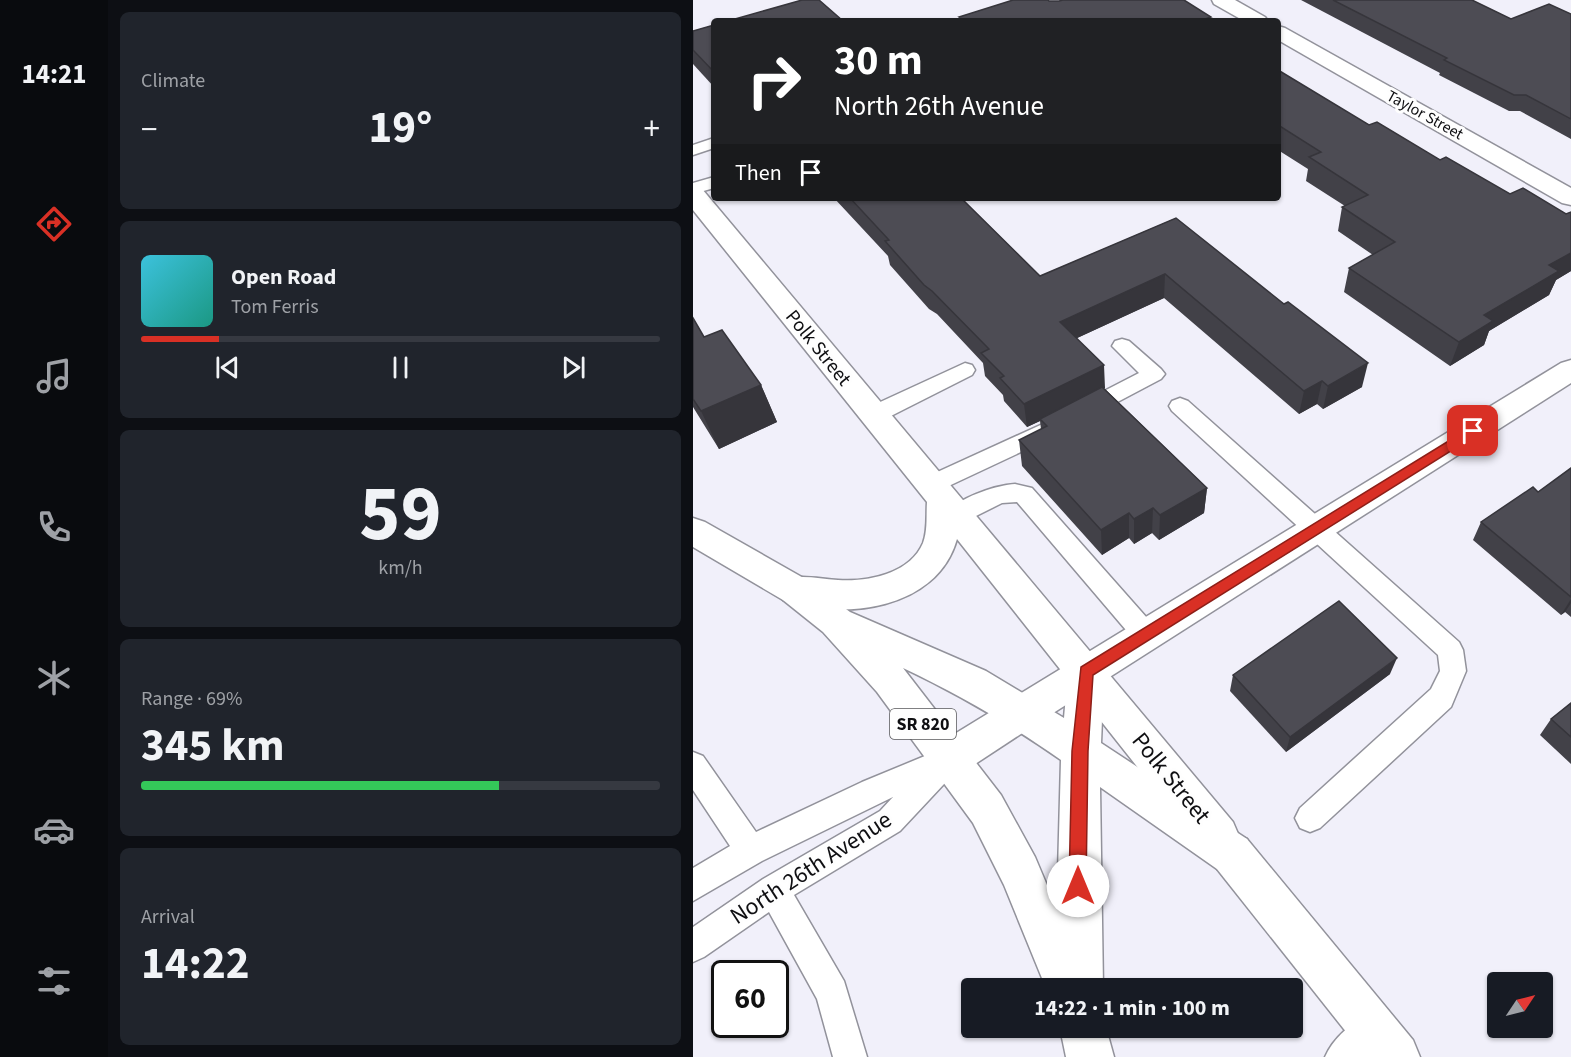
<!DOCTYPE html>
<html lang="en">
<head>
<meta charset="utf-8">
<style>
	:root { --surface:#171b24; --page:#20242c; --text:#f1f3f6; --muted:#9ea1a6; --line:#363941; --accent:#d93025 }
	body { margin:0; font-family:"Source Sans 3",sans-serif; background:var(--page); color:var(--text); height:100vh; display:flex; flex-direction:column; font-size:22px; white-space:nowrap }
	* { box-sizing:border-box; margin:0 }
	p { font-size:20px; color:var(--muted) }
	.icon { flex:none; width:33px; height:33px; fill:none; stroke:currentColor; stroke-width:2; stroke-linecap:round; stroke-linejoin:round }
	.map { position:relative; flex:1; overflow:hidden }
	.panel { display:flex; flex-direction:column; gap:12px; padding:12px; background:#0d0f14; width:585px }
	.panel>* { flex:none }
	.hud { position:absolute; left:18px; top:18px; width:570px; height:183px; border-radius:6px; box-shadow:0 2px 4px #0004; background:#202124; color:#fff; overflow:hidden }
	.needle { width:39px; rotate:55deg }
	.buttons { position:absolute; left:794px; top:972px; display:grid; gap:12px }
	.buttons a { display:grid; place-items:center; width:66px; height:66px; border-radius:6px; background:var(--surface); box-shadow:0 2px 4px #0004; font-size:30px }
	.speed { position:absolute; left:18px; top:960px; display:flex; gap:12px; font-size:30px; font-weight:700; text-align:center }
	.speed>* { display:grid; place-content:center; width:78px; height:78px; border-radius:50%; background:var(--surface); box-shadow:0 2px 4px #0004; line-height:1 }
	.speed .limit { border:3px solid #111; border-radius:9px; background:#fff; color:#111 }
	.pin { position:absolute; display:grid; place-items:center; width:51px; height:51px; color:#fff; margin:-26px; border-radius:12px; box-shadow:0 3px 9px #0006 }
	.me { position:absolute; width:66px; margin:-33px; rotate:0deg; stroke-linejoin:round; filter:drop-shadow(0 0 4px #0008) }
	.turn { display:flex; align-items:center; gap:21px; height:126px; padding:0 24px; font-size:27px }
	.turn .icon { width:78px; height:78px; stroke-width:2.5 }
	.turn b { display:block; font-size:42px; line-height:51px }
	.then { display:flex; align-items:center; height:57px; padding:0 24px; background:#0003; gap:12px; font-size:22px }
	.big { font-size:45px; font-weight:700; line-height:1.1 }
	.panel .tile { flex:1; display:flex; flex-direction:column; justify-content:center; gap:9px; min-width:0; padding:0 21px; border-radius:9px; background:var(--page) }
	.panel .dial { align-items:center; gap:0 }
	.dial b { font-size:78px; line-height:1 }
	.song { display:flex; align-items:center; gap:18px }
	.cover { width:72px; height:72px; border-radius:9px; background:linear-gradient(135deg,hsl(190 70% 55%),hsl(170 70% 35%)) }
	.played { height:6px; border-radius:3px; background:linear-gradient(90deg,var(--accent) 15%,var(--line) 15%) }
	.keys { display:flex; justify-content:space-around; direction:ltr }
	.heat { display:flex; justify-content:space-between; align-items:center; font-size:33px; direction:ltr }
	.charge { height:9px; border-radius:4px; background:linear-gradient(90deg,#34c759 69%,var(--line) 0) }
	.trip { position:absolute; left:268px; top:978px; width:342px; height:60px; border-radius:6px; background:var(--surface); box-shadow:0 2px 4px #0004; font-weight:700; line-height:60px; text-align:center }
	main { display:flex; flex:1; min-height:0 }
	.tab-bar { display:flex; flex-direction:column; width:108px; justify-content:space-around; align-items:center; background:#090b0e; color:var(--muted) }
	.tab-bar .icon { width:42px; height:42px }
	.tab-bar .current { color:var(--accent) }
	.tab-bar b { font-size:27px; color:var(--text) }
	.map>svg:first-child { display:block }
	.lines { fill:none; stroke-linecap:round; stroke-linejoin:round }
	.service-casing { stroke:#92929b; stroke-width:3 }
	.minor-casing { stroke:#92929b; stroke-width:3 }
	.tertiary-casing { stroke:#92929b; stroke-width:3 }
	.secondary-casing { stroke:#92929b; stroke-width:3 }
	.primary-casing { stroke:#92929b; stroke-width:3 }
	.service { fill:#fff; fill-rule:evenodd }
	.minor { fill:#fff; fill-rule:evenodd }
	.tertiary { fill:#fff; fill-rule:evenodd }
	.secondary { fill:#fff; fill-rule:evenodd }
	.primary { fill:#fff; fill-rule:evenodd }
	.wall { fill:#424148 }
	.shaded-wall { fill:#36353b }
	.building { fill:#4d4c54; stroke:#36353b; stroke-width:1.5 }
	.route { fill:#d93025; stroke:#8d1f18; stroke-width:1.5 }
	.labels { text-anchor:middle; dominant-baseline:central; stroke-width:6; stroke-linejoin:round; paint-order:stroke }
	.far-street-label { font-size:16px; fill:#0f0f12; stroke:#fefefe }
	.shield { fill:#fefefe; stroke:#575759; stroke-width:1.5 }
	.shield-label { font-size:18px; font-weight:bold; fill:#0f0f12 }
	.street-label { font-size:20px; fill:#0f0f12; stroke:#fefefe }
	.near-street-label { font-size:24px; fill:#0f0f12; stroke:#fefefe }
</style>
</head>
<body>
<main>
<nav class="tab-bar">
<b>14:21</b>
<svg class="icon current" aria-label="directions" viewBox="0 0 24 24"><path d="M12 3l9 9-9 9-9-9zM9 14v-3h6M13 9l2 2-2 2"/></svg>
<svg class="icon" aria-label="music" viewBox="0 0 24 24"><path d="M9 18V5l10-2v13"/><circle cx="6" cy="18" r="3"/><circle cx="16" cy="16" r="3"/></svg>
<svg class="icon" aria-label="phone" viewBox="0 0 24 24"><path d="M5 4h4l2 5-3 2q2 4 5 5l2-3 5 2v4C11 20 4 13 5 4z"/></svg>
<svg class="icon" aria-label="climate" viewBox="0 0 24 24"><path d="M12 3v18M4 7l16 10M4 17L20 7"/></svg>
<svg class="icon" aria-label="car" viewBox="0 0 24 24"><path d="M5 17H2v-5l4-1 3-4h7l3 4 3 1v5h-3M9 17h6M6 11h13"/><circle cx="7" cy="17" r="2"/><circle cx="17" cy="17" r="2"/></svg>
<svg class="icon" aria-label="filters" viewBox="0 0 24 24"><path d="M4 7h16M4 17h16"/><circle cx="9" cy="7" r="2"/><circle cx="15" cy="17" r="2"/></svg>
</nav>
<section class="panel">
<div class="tile"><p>Climate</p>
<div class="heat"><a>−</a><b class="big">19°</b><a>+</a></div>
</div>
<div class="tile">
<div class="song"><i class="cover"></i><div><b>Open Road</b><p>Tom Ferris</p></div></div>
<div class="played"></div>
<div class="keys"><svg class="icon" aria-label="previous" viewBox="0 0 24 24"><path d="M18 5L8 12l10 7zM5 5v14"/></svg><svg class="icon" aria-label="pause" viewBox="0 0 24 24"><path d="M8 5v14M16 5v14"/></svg><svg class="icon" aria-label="next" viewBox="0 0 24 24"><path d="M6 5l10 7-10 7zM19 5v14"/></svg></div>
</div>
<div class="tile dial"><b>59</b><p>km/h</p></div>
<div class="tile"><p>Range · 69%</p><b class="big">345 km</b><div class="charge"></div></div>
<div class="tile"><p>Arrival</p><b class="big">14:22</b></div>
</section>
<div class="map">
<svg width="878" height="1057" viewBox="0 0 878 1057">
	<rect width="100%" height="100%" fill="#f1f0fa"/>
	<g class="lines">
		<g class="service-casing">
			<g id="service">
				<polygon points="21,138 21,148 0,155 0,145"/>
				<polygon points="21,177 21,188 0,194 0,183"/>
				<polygon points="429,339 436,341 468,369 472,374 468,379 398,416 390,419 382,416 379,411 382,406 446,373 419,346 422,341"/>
				<polygon points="272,363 279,365 282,370 279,375 188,421 180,423 172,421 169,415 172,409"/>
				<polygon points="487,398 495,401 766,642 770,650 773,671 758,707 627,828 617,832 607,828 602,818 607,808 738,689 747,671 745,655 479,411 476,406 479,401"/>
				<polygon points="354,422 362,424 365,430 362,436 245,491 237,494 229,491 225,485 229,479"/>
				<path d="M322,484L339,488L462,627L466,635L462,643L453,646L444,643L324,502L309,503L263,526L255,524L251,517C260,499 303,485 322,484Z"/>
				<polygon points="256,746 266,750 270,759 266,768 207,831 101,895 151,981 174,1057 140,1057 124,999 76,912 11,957 0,962 0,927 70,879 187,811 200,797 69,861 0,901 0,868 37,846 0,790 0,752 10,756 63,832 169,782"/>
				<path d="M680,1012L692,1017L697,1029L692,1041L674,1057H632C640,1038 661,1020 680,1012Z"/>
			</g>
		</g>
		<g class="minor-casing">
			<g id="minor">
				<polygon points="519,0 542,0 572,17 575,21 551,21 521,4"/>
				<polygon points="585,26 592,28 878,188 878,205 869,203 585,40"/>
				<path d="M0,187L9,189L540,822L546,836L540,850L525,856L510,850L264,539C244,610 150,621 90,600L85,590L90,580C108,574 126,579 145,580C174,582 217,574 230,543C235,530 233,515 234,502L0,210Z"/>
				<polygon points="330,695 343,700 349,712 343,724 270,772 256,777 242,772 236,759 242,746 317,700"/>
			</g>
		</g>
		<g class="tertiary-casing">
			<polygon id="tertiary" points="878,360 878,383 343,724 330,729 317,724 311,712 317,700 868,363"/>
		</g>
		<g class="secondary-casing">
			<polygon id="secondary" points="539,833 554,839 720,1040 727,1057 673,1057 524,869 518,854 524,839"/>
		</g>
		<g class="primary-casing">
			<g id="primary">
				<path d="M0,518L12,522L114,580L157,612L293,671L371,718L375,672L380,661L393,656L406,661L411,672L408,743L554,839L560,854L554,869L539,875L524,869L407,787L410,988H353L311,885L280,823L184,692L130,632L90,600L0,547ZM210,668C269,696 315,723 368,760L364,909L342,857L308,795Z"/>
				<polygon points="367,1028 413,1028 421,1057 373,1057"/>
			</g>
		</g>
		<use href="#service" class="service"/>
		<use href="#minor" class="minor"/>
		<use href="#tertiary" class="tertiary"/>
		<use href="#secondary" class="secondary"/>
		<use href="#primary" class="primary"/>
	</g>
	<g class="wall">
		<polygon points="608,0 779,0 818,19 878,14 878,139 827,111 816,111 746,75 747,73"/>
		<polygon points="21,25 21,87 0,64 0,31"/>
		<polygon points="585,70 676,125 817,194 873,214 878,212 878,271 863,280 856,295 796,331 791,345 757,366 651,292 656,268 680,255 645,231 649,207 652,206 613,181 615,169 585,150"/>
		<polygon points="141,198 268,198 347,276 483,218 669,387 630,409 624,404 606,414 471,298 384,338 412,388 411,388 514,488 511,513 466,540 459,533 441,544 436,538 409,555 329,466 326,440 348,429 347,421 334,427 311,401 310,395 292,376 290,363 244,314 236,309 197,265 195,256"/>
		<polygon points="0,318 11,337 68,385 84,422 26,449 0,407"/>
		<polygon points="878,468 878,617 872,612 868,615 780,540 788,522 845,492"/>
		<polygon points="697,674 593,752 537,691 540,675"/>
		<polygon points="878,703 878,764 847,735 858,719"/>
	</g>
	<g class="shaded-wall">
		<polygon points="878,253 878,271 863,280 856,295 796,331 791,345 757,366 766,342 791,315 856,265"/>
		<polygon points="472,274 471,298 369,345 367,322"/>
		<polygon points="675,363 669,387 630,409 635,386"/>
		<polygon points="411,365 412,388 348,420 347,419 347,421 334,427 331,404"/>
		<polygon points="629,381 624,404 606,414 611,391"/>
		<polygon points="68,385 84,422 26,449 8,411"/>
		<polygon points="514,488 511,513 466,540 467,515"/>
		<polygon points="460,508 459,533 441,544 441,519"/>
		<polygon points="436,513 436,538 409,555 408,530"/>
		<polygon points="878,599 878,603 872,612 868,615"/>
		<polygon points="704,658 697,674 593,752 597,737"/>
	</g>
	<g class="building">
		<polygon points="109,0 126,0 150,21 35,21"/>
		<polygon points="320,0 355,0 356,1 366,1 370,0 491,0 518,17 515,18 520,21 263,21 269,19 266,17"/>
		<polygon points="640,0 779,0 818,19 856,4 878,14 878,119 833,95 821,95 751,60 754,58"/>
		<polygon points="21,25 21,72 0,50 0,31"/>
		<polygon points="585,70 676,125 684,122 747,160 753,157 817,194 830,188 873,214 878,212 878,253 856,265 866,271 791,315 800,321 766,342 656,268 702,242 649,207 675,195 616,157 628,152 585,125"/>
		<polygon points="157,198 268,198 347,276 483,218 591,304 595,302 675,363 635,386 629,381 611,391 472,274 367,322 411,365 331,404 307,378 311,376 288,353 296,349 239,291 231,285 192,241 196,240"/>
		<polygon points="0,318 11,337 29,330 68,385 8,411 0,399"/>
		<polygon points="409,387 514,488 467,515 460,508 441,519 436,513 408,530 326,440 354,426 347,419"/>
		<polygon points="878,468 878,597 788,522 840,487 845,492"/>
		<polygon points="646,601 704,658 597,737 540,675"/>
		<polygon points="878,703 878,737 858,719"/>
	</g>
	<polygon class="route" points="780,426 787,431 785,434 400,675 395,751 393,886 391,892 385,895 378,892 376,886 379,751 388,667"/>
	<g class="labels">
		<g class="far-street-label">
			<text transform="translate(732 115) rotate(29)">Taylor Street</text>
		</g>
		<rect class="shield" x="197" y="709" width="66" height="30" rx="4.5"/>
		<g class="shield-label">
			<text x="230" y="724">SR 820</text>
		</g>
		<g class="street-label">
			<text transform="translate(125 348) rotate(51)">Polk Street</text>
		</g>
		<g class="near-street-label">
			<text transform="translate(478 778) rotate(51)">Polk Street</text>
			<text transform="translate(118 868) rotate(-33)">North 26th Avenue</text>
		</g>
	</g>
</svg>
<div class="buttons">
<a><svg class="needle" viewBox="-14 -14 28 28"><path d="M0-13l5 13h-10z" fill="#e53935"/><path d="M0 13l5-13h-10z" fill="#9ea1a6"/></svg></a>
</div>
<div class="speed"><div class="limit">60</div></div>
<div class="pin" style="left:780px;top:431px;background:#d93025"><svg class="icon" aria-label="arrive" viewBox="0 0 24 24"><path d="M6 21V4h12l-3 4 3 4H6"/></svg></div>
<svg class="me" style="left:385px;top:886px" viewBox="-20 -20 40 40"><circle r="19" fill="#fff"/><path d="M0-13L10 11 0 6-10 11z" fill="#d93025"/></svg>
<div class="trip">14:22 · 1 min · 100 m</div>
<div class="hud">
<div class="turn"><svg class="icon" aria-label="right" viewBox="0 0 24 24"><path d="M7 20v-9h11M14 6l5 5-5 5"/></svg><div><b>30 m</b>North 26th Avenue</div></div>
<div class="then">Then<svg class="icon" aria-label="arrive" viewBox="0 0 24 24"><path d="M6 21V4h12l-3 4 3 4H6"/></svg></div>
</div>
</div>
</main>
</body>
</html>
